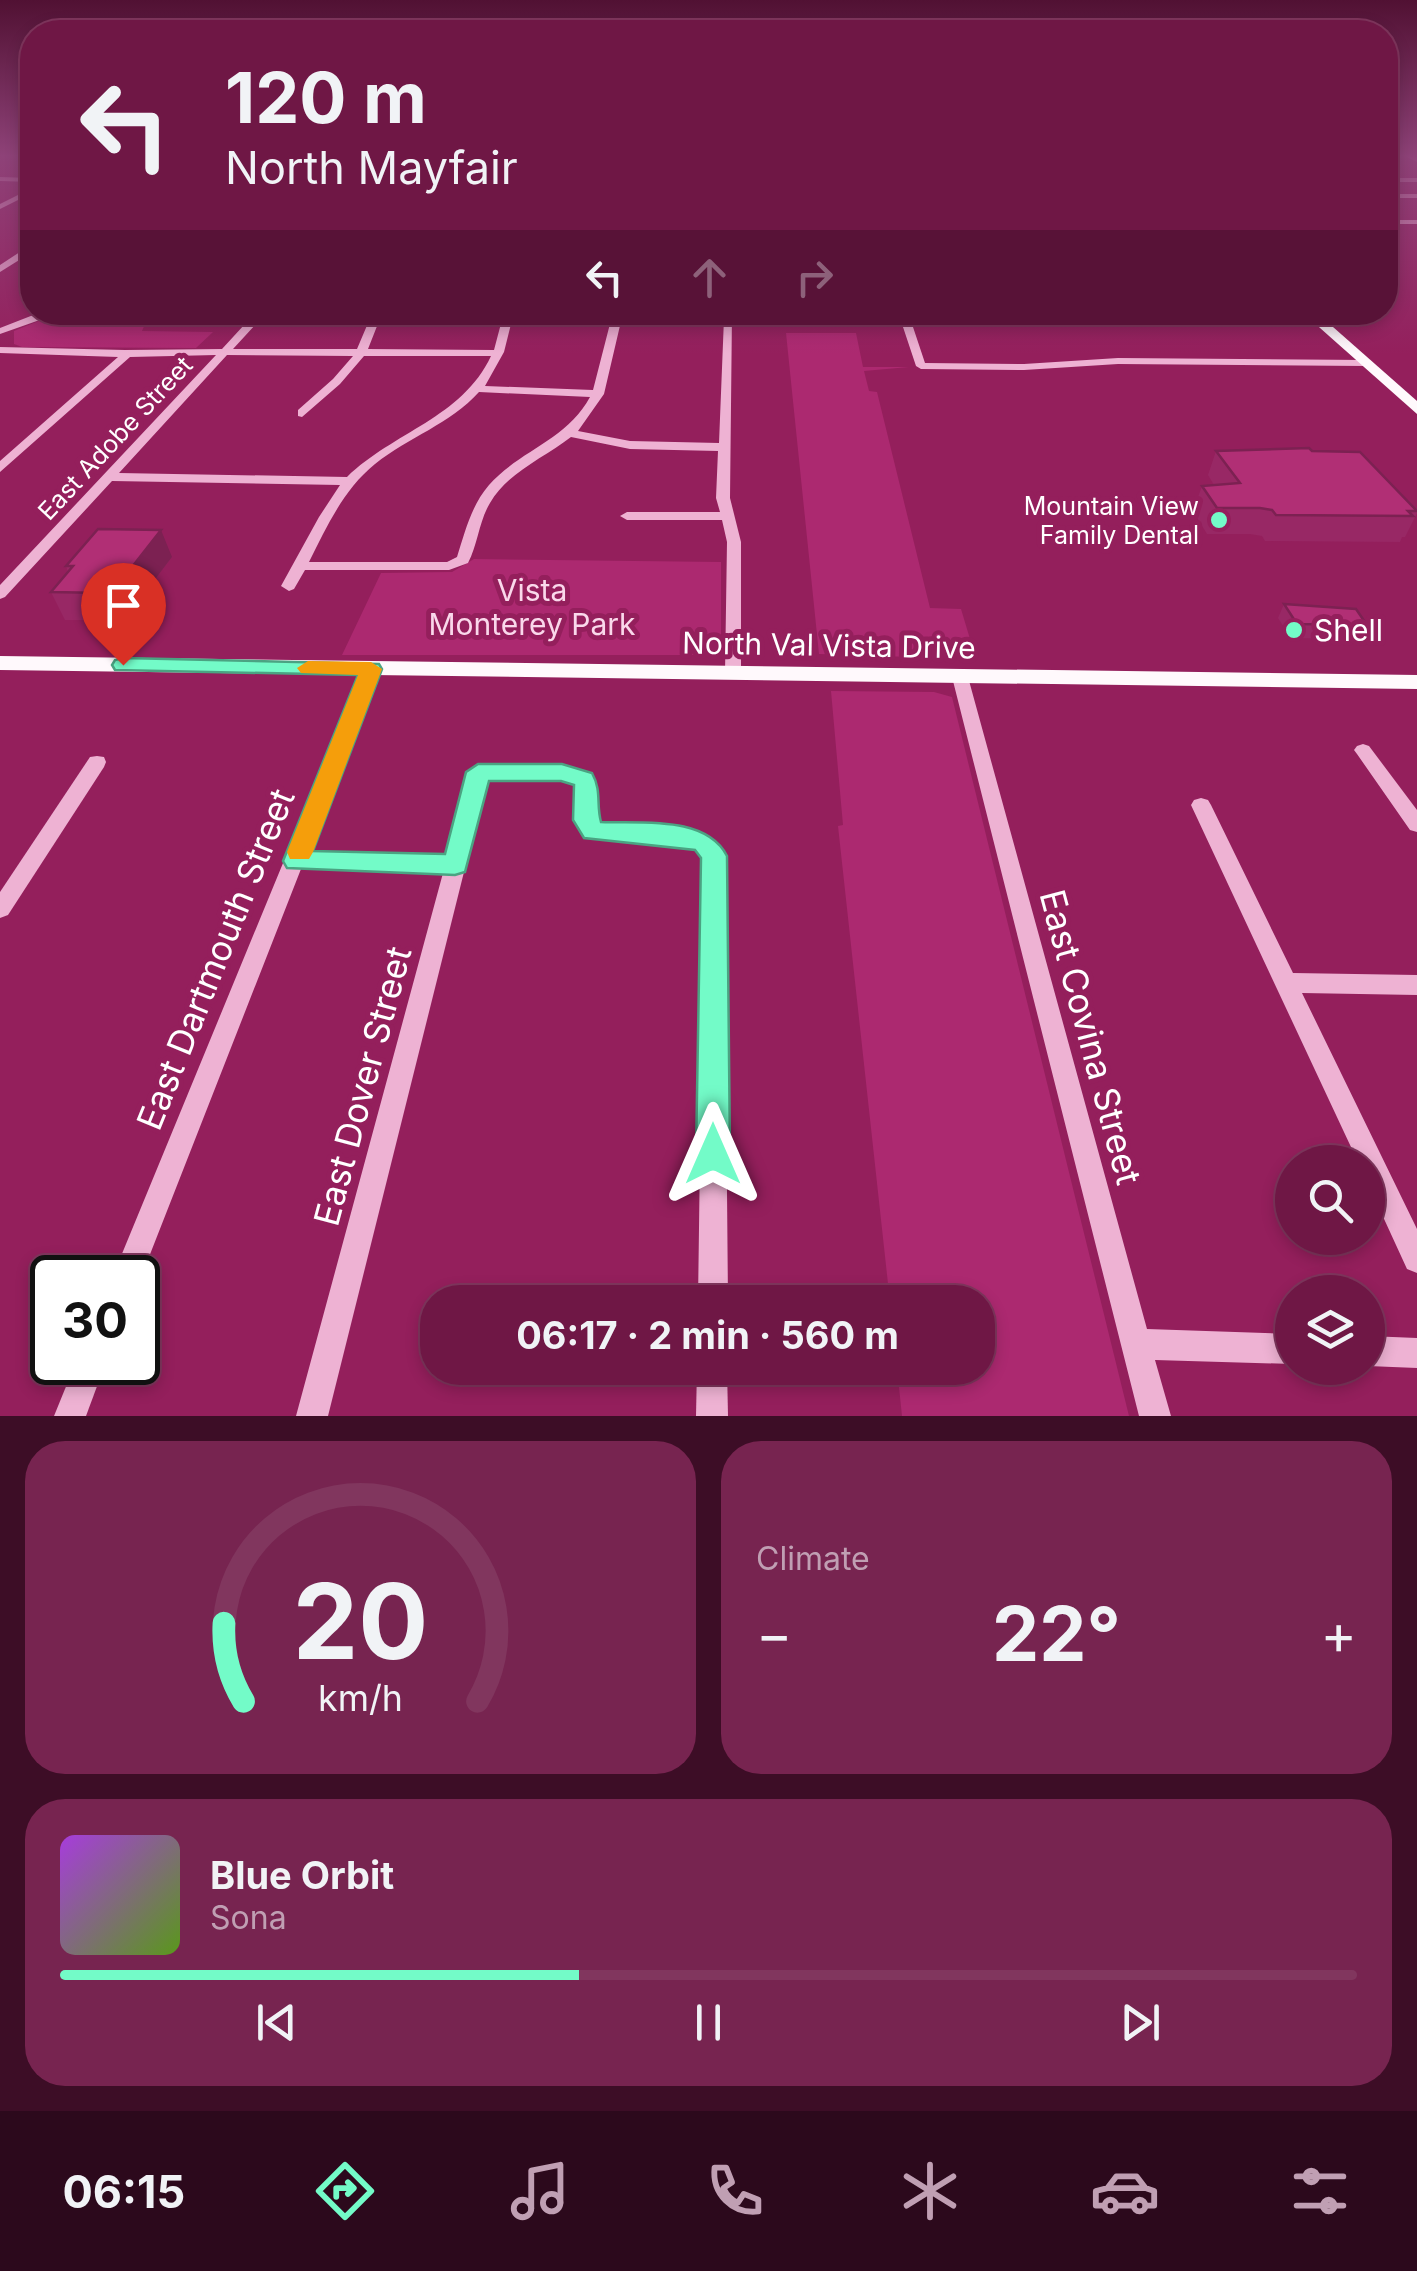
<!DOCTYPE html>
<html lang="en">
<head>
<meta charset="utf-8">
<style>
	:root { --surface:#6f1745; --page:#772450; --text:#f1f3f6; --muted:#c09fb3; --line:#81365e; --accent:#73fbc8 }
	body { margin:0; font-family:Inter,sans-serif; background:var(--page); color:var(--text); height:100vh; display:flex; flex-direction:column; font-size:38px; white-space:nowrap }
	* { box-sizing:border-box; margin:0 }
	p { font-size:32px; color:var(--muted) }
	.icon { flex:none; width:55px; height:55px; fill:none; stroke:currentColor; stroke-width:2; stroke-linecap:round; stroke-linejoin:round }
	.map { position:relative; height:1416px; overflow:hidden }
	.sheet { display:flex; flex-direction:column; gap:25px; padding:25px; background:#3d0d26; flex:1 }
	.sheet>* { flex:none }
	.top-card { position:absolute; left:20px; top:20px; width:1378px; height:305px; border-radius:40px; box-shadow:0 5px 15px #0003,0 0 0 2px var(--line); background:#6f1745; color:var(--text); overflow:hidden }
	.fabs { position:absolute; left:1275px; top:1145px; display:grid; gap:20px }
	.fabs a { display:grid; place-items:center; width:110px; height:110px; border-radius:50%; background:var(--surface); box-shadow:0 5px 15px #0003,0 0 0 2px var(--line); font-size:50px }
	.speed { position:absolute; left:30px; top:1255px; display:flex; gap:20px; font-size:50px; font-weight:700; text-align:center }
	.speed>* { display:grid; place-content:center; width:130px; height:130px; border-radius:50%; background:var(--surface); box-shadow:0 5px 15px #0003,0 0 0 2px var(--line); line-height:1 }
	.speed .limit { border:5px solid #111; border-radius:15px; background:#fff; color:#111 }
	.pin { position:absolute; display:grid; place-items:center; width:85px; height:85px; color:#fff; margin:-102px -42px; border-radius:50% 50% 50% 0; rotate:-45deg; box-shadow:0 0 10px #0007 }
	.pin .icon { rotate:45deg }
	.me { position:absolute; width:110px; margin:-55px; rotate:0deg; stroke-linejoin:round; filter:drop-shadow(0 0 8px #0008) }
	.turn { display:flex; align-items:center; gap:35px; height:210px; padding:0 40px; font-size:45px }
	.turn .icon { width:130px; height:130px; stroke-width:2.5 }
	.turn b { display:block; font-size:70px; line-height:85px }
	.lanes { display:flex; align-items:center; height:95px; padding:0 40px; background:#0003; justify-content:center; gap:50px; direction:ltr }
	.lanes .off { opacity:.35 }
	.big { font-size:75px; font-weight:700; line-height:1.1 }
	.sheet .tile { flex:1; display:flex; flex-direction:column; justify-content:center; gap:15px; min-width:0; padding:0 35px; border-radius:40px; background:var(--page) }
	.sheet .dial { align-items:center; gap:0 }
	.dial svg { height:260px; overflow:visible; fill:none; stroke:var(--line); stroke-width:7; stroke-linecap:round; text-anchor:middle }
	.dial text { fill:var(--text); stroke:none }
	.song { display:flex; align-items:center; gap:30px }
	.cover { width:120px; height:120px; border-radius:15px; background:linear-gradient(135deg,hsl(280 70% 55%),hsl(90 70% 35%)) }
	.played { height:10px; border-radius:5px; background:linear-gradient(90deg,var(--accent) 40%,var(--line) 40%) }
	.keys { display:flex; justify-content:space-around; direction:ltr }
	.heat { display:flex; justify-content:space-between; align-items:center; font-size:55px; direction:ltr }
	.sheet .tiles { flex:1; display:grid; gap:25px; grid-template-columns:1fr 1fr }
	.tile:last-child { grid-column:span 2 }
	.trip { position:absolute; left:420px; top:1285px; width:575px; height:100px; border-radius:40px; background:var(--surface); box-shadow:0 5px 15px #0003,0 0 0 2px var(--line); font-weight:700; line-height:100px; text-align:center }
	.tabs { display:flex; height:160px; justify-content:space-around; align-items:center; background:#2c091c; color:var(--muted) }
	.tabs .icon { width:70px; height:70px }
	.tabs .active { color:var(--accent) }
	.tabs b { font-size:45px; color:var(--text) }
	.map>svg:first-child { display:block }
	.green { fill:#ac2970 }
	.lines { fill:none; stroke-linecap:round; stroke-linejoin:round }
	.minor { fill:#eeb2d3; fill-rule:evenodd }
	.major { fill:#fff9fc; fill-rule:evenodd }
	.wall { fill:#982865 }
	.shaded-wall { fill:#7c2152 }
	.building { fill:#b12f75; stroke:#7c2152; stroke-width:2.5 }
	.route { fill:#73fbc8; stroke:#4ba382; stroke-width:2.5 }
	.slow { fill:#f59e0b }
	.poi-dot { fill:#73fbc8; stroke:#941f5c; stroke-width:4 }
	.labels { text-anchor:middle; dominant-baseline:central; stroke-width:10; stroke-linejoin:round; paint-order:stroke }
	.far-street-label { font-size:25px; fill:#fff; stroke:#941f5c }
	.far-poi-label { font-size:25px; fill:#fff; stroke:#941f5c; text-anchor:end }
	.park-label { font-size:30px; fill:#fad8eb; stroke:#941f5c }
	.poi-label { font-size:30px; fill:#fff; stroke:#941f5c; text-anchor:start }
	.street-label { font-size:30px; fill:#fff; stroke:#941f5c }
	.near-street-label { font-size:35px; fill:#fff; stroke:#941f5c }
</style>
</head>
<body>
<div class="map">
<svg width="1417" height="1416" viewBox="0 0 1417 1416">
	<rect width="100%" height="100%" fill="#941f5c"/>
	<g class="green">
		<polygon points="51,316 148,317 142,331 213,332 196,348 22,347 14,344 14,331"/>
		<polygon points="786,333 856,333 863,367 909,367 864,371 869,391 877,392 930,608 961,609 973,649 941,648 942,658 819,654"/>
		<polygon points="474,559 721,562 721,648 712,655 342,655 381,573 452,572"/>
		<polygon points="831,691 934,692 952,697 1129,1416 902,1416 897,1368 978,1368 978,1302 890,1302 838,826 843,825"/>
	</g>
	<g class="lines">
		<g class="minor">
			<polygon points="1406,156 1417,157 1417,162 1407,157"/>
			<polygon points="0,177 32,178 32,182 0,181"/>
			<rect x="1385" y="178" width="32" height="4"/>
			<polygon points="32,188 32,193 0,209 0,204"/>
			<rect x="1385" y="194" width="32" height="4"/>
			<rect x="1385" y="220" width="32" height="4"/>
			<polygon points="29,246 32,246 32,252 0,272 0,265"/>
			<polygon points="41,312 172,312 167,315 51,316 0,334 0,328"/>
			<path d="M256,312H267L233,349H357L371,316L376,313L381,316L368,349L494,350L504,312H514L504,352L485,386L593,390L613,312L732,313L730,498L741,542V673L739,677L733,678L725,673L727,542L722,520H627L620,516L627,512H720L716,498L718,451L630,449L571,437C544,458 508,472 490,503C479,521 478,544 468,563L449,570H305L294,589L289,591L281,586L319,517L340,485L112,481L5,597L0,599V585L216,355L130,357L0,472V461L118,357L0,353V347L125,350L222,349ZM622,317L724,318L719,443L630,441L578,431L604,394ZM227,355L353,356L333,379L298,410V416L302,417L340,384L364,356H491C462,418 393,432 347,477L119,473ZM479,392L590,397C567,440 520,450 489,485C471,506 465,532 457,557L447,562H309C327,526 344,489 375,464C409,437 450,424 479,392Z"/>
			<polygon points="898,312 908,312 925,363 1024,364 1118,358 1365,360 1370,363 1365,366 1118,364 1024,370 921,369 916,366"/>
			<polygon points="937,312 1002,312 997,315 942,315"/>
			<path d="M371,664L379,669L307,853L447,857L470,773L472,768L479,766H562L590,774C603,798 591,806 599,824C625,826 689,824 709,837C716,841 720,849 724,855L728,1302H698L704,857L697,848L689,845L586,836C570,810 586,803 576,784L562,780H487L328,1416H296L443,873L301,869L138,1285V1278H112L363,669Z"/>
			<polygon points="960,672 968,677 1147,1329 1292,1334 1292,1364 1155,1360 1171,1416 1139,1416 952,677"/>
			<polygon points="1363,744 1369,746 1417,810 1417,832 1410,830 1357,754 1354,750 1357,746"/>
			<polygon points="97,756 104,757 106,762 104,767 8,915 0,918 0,892 90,757"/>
			<polygon points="1201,798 1208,800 1211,805 1293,973 1417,975 1417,995 1302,993 1417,1229 1417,1273 1407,1269 1368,1184 1368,1162 1358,1162 1191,805 1194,800"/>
			<polygon points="1368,1336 1417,1338 1417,1368 1368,1366"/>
			<polygon points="76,1362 106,1362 86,1416 54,1416"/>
			<polygon points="697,1368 727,1368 728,1416 696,1416"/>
		</g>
		<g class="major">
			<polygon points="1302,312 1316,312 1417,401 1417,414"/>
			<polygon points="0,656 1417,675 1417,689 0,670"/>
		</g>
	</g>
	<g class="wall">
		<polygon points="1216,451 1312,451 1417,510 1417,513 1405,537 1402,537 1400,542 1265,541 1262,536 1250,534 1207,534 1193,511 1202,486 1214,485 1208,475"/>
		<polygon points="172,557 144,594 138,594 118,620 65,620 51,592 68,572 66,566"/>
		<polygon points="1284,604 1367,625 1360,639 1291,638 1278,618"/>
	</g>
	<g class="shaded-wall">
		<polygon points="161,530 172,557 144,594 132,567"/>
		<polygon points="126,567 138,594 118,620 105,593"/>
	</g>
	<g class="building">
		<polygon points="1309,448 1312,451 1360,452 1417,511 1408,511 1413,516 1276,515 1272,510 1260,508 1217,508 1202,486 1240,483 1216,451"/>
		<polygon points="98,529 161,530 132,567 126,567 105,593 51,592 73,566 66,566"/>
		<polygon points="1284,604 1356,609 1367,625 1297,624"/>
	</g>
	<linearGradient id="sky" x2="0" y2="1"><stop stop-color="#511133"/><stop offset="0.44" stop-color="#8e4278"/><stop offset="1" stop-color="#8e4278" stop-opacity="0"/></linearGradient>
	<rect width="1417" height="354" fill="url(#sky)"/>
	<path class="route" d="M123,658L379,664L382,669L313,851L445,854L466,772L478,764H562L592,773C602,791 596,804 601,822C641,824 706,815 727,856L730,1154L725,1165L713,1170L701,1165L696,1154L701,858L695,850L584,838L573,820L574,785L561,781H489L465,872L455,875L287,868L283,861L358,675L115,670L112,665L115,660Z"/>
	<polygon class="slow" points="308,661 371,662 382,669 313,852 309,859 290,859 287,852 358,675 301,673 297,668"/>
	<g class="poi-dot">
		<circle cx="1219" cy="520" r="10"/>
		<circle cx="1294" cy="630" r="10"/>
	</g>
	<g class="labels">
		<g class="far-street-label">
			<text transform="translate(115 438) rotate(-47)">East Adobe Street</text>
		</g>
		<g class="far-poi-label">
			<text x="1199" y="506">Mountain View<tspan x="1199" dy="29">Family Dental</tspan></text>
		</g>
		<g class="park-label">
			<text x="532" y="590">Vista<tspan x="532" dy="34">Monterey Park</tspan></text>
		</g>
		<g class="poi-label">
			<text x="1314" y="630">Shell</text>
		</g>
		<g class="street-label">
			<text transform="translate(829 645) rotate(1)">North Val Vista Drive</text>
		</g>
		<g class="near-street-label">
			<text transform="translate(215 959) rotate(-68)">East Dartmouth Street</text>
			<text transform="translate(1091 1037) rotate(75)">East Covina Street</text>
			<text transform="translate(362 1086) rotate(-75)">East Dover Street</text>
		</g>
	</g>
</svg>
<div class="fabs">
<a><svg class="icon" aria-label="search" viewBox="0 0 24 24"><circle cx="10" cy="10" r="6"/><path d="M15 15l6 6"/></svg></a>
<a><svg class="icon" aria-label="layers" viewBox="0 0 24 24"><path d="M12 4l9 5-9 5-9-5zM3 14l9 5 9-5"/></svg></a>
</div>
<div class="speed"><div class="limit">30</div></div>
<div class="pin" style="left:123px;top:665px;background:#d93025"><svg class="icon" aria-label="arrive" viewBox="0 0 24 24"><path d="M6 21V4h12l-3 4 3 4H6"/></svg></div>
<svg class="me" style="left:713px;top:1154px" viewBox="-20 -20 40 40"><path d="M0-17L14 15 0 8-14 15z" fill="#73fbc8" stroke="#fff" stroke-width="4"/></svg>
<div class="trip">06:17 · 2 min · 560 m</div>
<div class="top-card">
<div class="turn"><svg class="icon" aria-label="left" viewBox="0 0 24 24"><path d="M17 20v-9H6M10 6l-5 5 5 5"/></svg><div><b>120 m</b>North Mayfair</div></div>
<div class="lanes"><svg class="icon" aria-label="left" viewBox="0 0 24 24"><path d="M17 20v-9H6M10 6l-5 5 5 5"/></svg><svg class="icon off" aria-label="ahead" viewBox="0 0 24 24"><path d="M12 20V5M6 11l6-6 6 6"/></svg><svg class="icon off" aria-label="right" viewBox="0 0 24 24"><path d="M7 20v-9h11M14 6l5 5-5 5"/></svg></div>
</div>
</div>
<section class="sheet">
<div class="tiles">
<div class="tile dial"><svg viewBox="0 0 100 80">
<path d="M14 69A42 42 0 1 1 86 69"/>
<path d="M14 69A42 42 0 0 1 8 45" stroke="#73fbc8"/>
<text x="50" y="56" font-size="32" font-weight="700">20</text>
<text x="50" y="72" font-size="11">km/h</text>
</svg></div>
<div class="tile"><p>Climate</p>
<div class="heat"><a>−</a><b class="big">22°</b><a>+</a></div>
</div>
<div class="tile">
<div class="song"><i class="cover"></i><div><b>Blue Orbit</b><p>Sona</p></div></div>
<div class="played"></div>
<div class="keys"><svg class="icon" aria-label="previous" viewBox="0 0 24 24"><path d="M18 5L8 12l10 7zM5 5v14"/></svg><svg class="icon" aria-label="pause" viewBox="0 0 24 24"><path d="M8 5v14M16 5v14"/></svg><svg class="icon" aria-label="next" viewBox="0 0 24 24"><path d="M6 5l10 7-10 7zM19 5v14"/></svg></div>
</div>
</div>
</section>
<nav class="tabs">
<b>06:15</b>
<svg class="icon active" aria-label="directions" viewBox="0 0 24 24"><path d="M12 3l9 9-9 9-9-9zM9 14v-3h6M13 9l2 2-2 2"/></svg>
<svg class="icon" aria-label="music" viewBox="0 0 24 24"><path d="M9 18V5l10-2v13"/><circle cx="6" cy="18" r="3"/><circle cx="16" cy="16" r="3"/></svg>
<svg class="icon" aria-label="phone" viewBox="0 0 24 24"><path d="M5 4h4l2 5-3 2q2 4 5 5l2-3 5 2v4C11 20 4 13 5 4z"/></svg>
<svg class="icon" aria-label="climate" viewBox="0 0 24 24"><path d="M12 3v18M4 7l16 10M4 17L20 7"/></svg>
<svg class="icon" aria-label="car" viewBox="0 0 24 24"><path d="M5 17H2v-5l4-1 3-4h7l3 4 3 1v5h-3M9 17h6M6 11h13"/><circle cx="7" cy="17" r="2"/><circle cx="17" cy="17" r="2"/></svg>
<svg class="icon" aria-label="filters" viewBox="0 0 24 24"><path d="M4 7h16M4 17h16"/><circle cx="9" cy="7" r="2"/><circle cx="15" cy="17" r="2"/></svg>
</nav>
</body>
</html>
